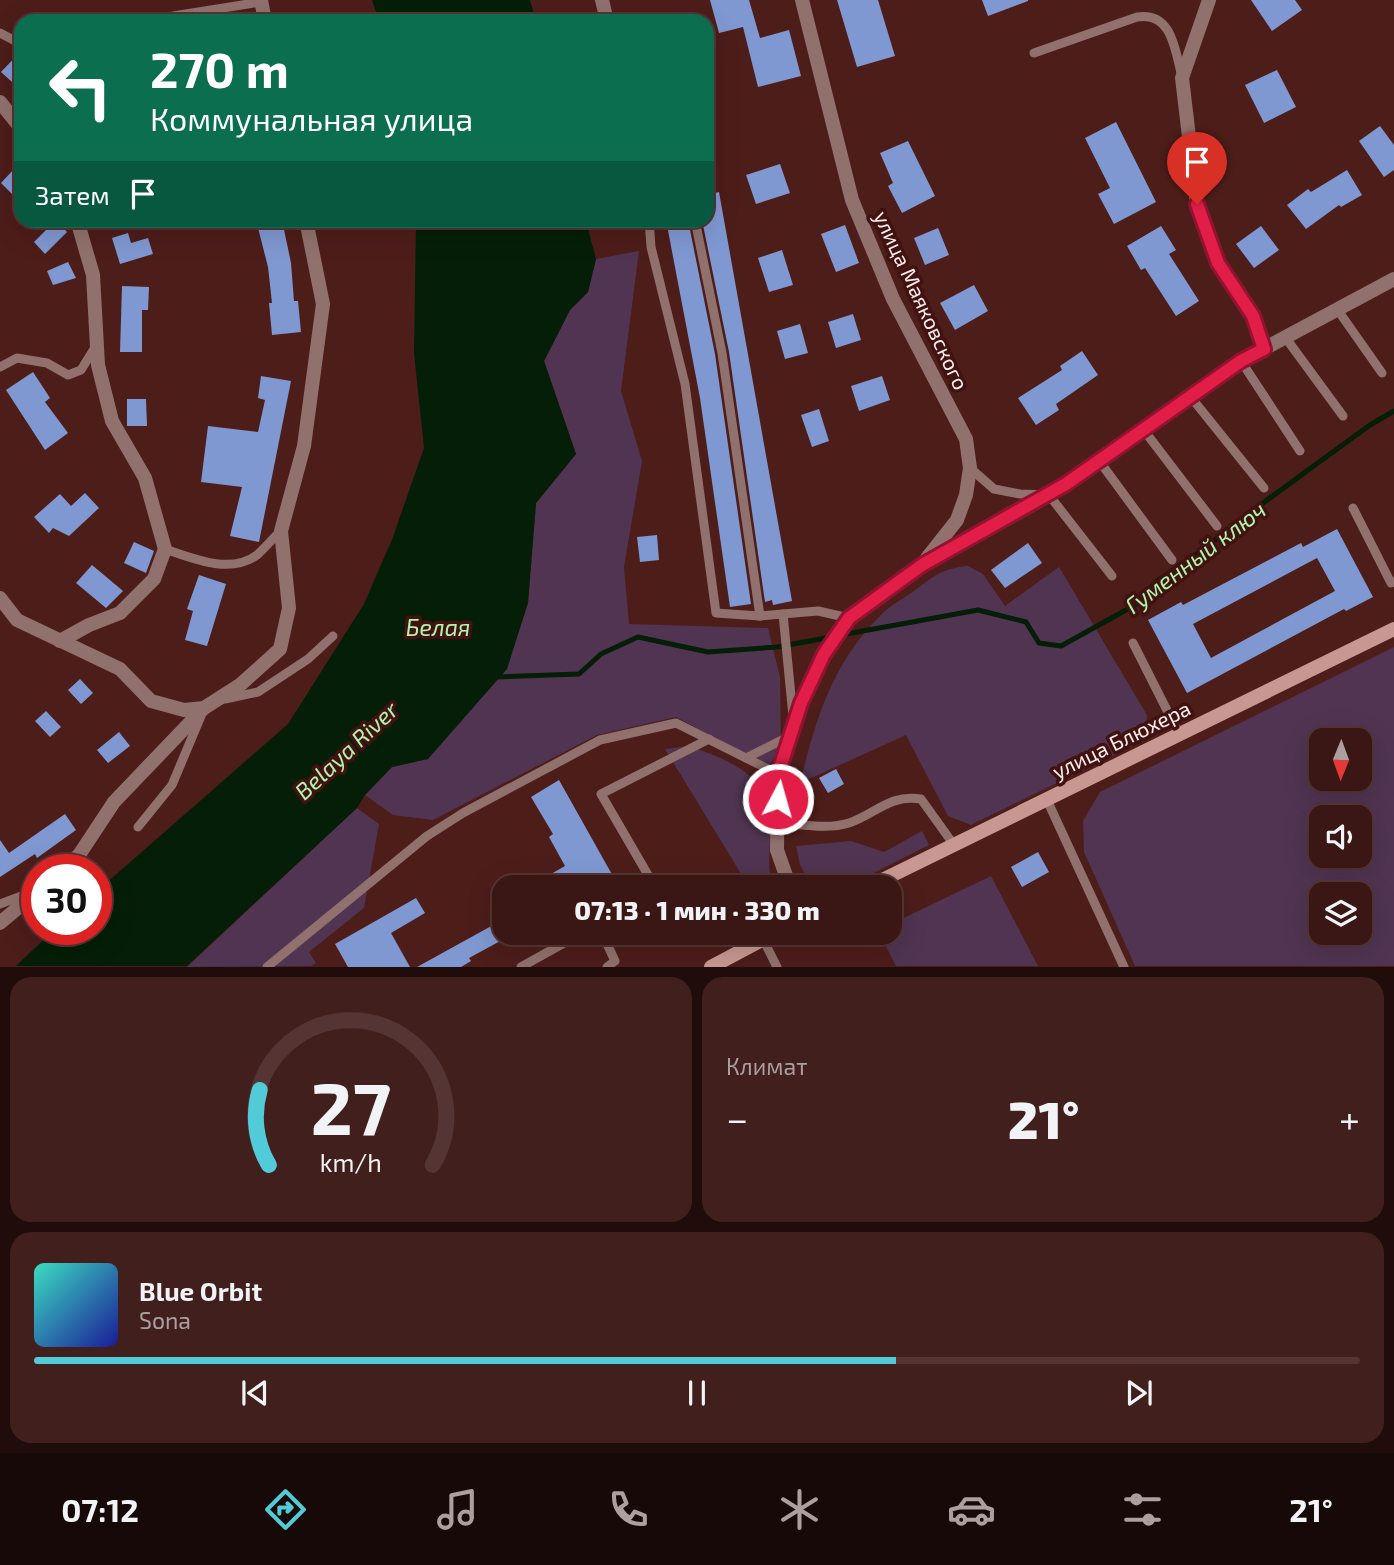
<!DOCTYPE html>
<html lang="ru">
<head>
<meta charset="utf-8">
<style>
	:root { --surface:#3a1614; --page:#411f1d; --text:#f1f3f6; --muted:#ab9fa0; --line:#543534; --accent:#52cbd9 }
	body { margin:0; font-family:"Exo 2",sans-serif; background:var(--page); color:var(--text); height:100vh; display:flex; flex-direction:column; font-size:26px; white-space:nowrap }
	* { box-sizing:border-box; margin:0 }
	p { font-size:23px; color:var(--muted) }
	.icon { flex:none; width:38px; height:38px; fill:none; stroke:currentColor; stroke-width:2; stroke-linecap:round; stroke-linejoin:round }
	.map { position:relative; height:967px; overflow:hidden }
	.details { display:flex; flex-direction:column; gap:10px; padding:10px; background:#200c0b; flex:1 }
	.details>* { flex:none }
	.top-card { position:absolute; left:14px; top:14px; width:700px; height:214px; border-radius:21px; box-shadow:0 7px 28px #0002,0 0 0 2px var(--line); background:#0b6e4f; color:#fff; overflow:hidden }
	.needle { width:46px; rotate:181deg }
	.buttons { position:absolute; left:1309px; top:728px; display:grid; gap:14px }
	.buttons a { display:grid; place-items:center; width:63px; height:63px; border-radius:14px; background:var(--surface); box-shadow:0 7px 28px #0002,0 0 0 2px var(--line); font-size:35px }
	.speed { position:absolute; left:21px; top:854px; display:flex; gap:14px; font-size:35px; font-weight:700; text-align:center }
	.speed>* { display:grid; place-content:center; width:91px; height:91px; border-radius:50%; background:var(--surface); box-shadow:0 7px 28px #0002,0 0 0 2px var(--line); line-height:1 }
	.speed .limit { border:10px solid #d22; background:#fff; color:#111 }
	.pin { position:absolute; display:grid; place-items:center; width:60px; height:60px; color:#fff; margin:-72px -30px; border-radius:50% 50% 50% 0; rotate:-45deg; box-shadow:0 0 7px #0007 }
	.pin .icon { rotate:45deg }
	.me { position:absolute; width:77px; margin:-38px; rotate:6deg; stroke-linejoin:round; filter:drop-shadow(0 0 5px #0008) }
	.turn { display:flex; align-items:center; gap:24px; height:147px; padding:0 21px; font-size:32px }
	.turn .icon { width:91px; height:91px; stroke-width:2.5 }
	.turn b { display:block; font-size:49px; line-height:60px }
	.then { display:flex; align-items:center; height:66px; padding:0 21px; background:#0003; gap:14px; font-size:26px }
	.big { font-size:52px; font-weight:800; line-height:1.1 }
	.details .tile { flex:1; display:flex; flex-direction:column; justify-content:center; gap:10px; min-width:0; padding:0 24px; border-radius:21px; background:var(--page) }
	.details .dial { align-items:center; gap:0 }
	.dial svg { height:182px; overflow:visible; fill:none; stroke:var(--line); stroke-width:7; stroke-linecap:round; text-anchor:middle }
	.dial text { fill:var(--text); stroke:none }
	.song { display:flex; align-items:center; gap:21px }
	.cover { width:84px; height:84px; border-radius:10px; background:linear-gradient(135deg,hsl(170 70% 55%),hsl(240 70% 35%)) }
	.played { height:7px; border-radius:4px; background:linear-gradient(90deg,var(--accent) 65%,var(--line) 65%) }
	.keys { display:flex; justify-content:space-around; direction:ltr }
	.heat { display:flex; justify-content:space-between; align-items:center; font-size:38px; direction:ltr }
	.details .tiles { flex:1; display:grid; gap:10px; grid-template-columns:1fr 1fr }
	.tile:last-child { grid-column:span 2 }
	.trip { position:absolute; left:492px; top:875px; width:410px; height:70px; border-radius:21px; background:var(--surface); box-shadow:0 7px 28px #0002,0 0 0 2px var(--line); font-weight:800; line-height:70px; text-align:center }
	.menu { display:flex; height:112px; justify-content:space-around; align-items:center; background:#170908; color:var(--muted) }
	.menu .icon { width:49px; height:49px }
	.menu .selected { color:var(--accent) }
	.menu b { font-size:32px; color:var(--text) }
	.map>svg:first-child { display:block }
	.green { fill:#503451; fill-rule:evenodd }
	.water { fill:#041e07 }
	.lines { fill:none; stroke-linecap:round; stroke-linejoin:round }
	.stream { stroke:#041e07; stroke-width:5 }
	.building { fill:#7f98d1; fill-rule:evenodd }
	.service { stroke:#91716e; stroke-width:9 }
	.minor { stroke:#91716e; stroke-width:14 }
	.secondary { stroke:#c99791; stroke-width:14 }
	.route-casing { stroke:#92132f; stroke-width:18 }
	.route { stroke:#e11d48; stroke-width:12 }
	.labels { text-anchor:middle; dominant-baseline:central; stroke-width:7; stroke-linejoin:round; paint-order:stroke }
	.street-label { font-size:21px; fill:#fdefee; stroke:#411210 }
	.water-label { font-size:23px; font-style:italic; fill:#adf6b0; stroke:#411210 }
</style>
</head>
<body>
<div class="map">
<svg width="1394" height="967" viewBox="0 0 1394 967">
	<rect width="100%" height="100%" fill="#4d1d1a"/>
	<g class="green">
		<polygon points="639,251 621,391 642,461 624,567 629,624 768,628 780,677 781,747 770,764 757,760 676,717 597,735 433,820 393,815 365,795 392,767 428,759 528,603 536,503 576,454 544,361 570,310 588,292 596,259"/>
		<path d="M968,566L983,574L1005,606L1059,567L1147,715L1145,740L971,825L948,816L906,735L800,783C816,719 832,663 881,615C889,606 901,600 911,593C935,576 939,569 968,566Z"/>
		<path d="M1394,647V966H1135L1084,852L1083,821L1100,792ZM1360,740V779H1321V740ZM1360,817V856H1321V817ZM1360,894V933H1321V894Z"/>
		<path d="M689,746C730,760 773,777 771,827C770,851 767,864 772,887H749L665,749Z"/>
		<polygon points="357,808 379,824 364,908 309,952 316,963 311,966 187,967"/>
		<polygon points="922,831 929,845 846,887 818,887 810,882 800,865 796,846 851,841 884,852"/>
		<polygon points="991,876 1038,966 896,966 879,933 889,933 889,925"/>
	</g>
	<g class="water">
		<polygon points="372,0 530,0 536,21 379,21"/>
		<polygon points="416,221 586,221 596,259 588,292 570,310 544,361 576,454 536,503 528,603 507,669 428,759 392,767 365,795 357,808 187,966 16,966 55,929 96,929 96,892 288,724 364,604 393,537 424,448 414,353"/>
	</g>
	<g class="lines">
		<g class="stream">
			<polyline points="841,635 978,610 1026,622 1039,643 1061,646 1135,605 1157,581 1201,551 1252,511 1370,425 1394,411"/>
			<polyline points="495,677 579,674 601,654 638,637 708,652 777,647 831,637"/>
		</g>
	</g>
	<g class="building">
		<polygon points="710,0 749,0 760,38 789,30 801,76 758,87 743,27 719,33"/>
		<polygon points="837,0 878,0 895,56 857,67"/>
		<polygon points="982,0 1028,0 1028,1 988,16"/>
		<polygon points="1251,0 1295,0 1302,10 1272,31"/>
		<polygon points="21,51 21,90 1,72"/>
		<polygon points="1277,70 1296,107 1264,123 1245,85"/>
		<polygon points="1116,122 1156,202 1114,224 1098,194 1110,188 1085,138"/>
		<polygon points="1380,126 1394,145 1394,170 1384,177 1359,141"/>
		<polygon points="908,141 935,196 902,213 888,186 893,183 880,153"/>
		<polygon points="780,164 790,193 756,204 746,175"/>
		<polygon points="14,169 21,176 21,203 1,183"/>
		<polygon points="1347,170 1362,195 1341,207 1339,205 1306,229 1287,205 1308,189 1311,192"/>
		<polygon points="719,192 792,601 773,605 772,600 765,602 729,352 702,220 707,220 707,195"/>
		<polygon points="56,220 67,232 45,254 34,242"/>
		<polygon points="256,220 282,220 291,263 294,301 298,301 301,332 272,335 269,303 272,303 268,267"/>
		<polygon points="666,220 688,220 715,354 751,604 730,607 700,398"/>
		<polygon points="845,225 859,263 836,272 821,234"/>
		<polygon points="1161,226 1176,250 1169,254 1199,301 1176,316 1145,268 1141,270 1127,246"/>
		<polygon points="1261,226 1279,250 1254,268 1236,244"/>
		<polygon points="938,228 949,255 925,265 914,238"/>
		<polygon points="128,233 131,243 148,238 153,254 120,264 112,238"/>
		<polygon points="782,250 793,285 769,292 758,258"/>
		<polygon points="68,262 76,278 53,285 47,271"/>
		<polygon points="974,285 988,311 955,330 940,303"/>
		<polygon points="122,286 149,287 148,310 142,310 142,352 120,352"/>
		<polygon points="853,314 861,340 836,348 828,322"/>
		<polygon points="800,324 808,353 785,359 777,331"/>
		<polygon points="1082,351 1098,375 1056,404 1059,410 1036,425 1018,398 1062,370 1060,366"/>
		<polygon points="33,372 50,398 45,402 68,433 45,450 6,390"/>
		<polygon points="261,376 291,381 259,542 230,536 242,487 201,482 208,426 258,432 265,400 258,398"/>
		<polygon points="882,376 890,400 859,411 851,386"/>
		<polygon points="127,399 146,399 147,426 127,426"/>
		<polygon points="819,409 829,441 812,447 801,415"/>
		<polygon points="85,493 99,508 69,536 53,528 49,533 34,517 60,494 71,506"/>
		<path d="M1337,529L1373,597L1346,611L1344,609L1187,693L1148,620L1181,602L1183,605L1301,543L1303,547ZM1317,558L1335,591L1211,658L1193,624Z"/>
		<polygon points="657,535 659,560 640,562 637,537"/>
		<polygon points="134,542 154,551 146,573 124,563"/>
		<polygon points="1028,543 1042,563 1005,588 991,570"/>
		<polygon points="92,565 123,591 106,608 76,583"/>
		<polygon points="199,575 226,584 207,646 185,640 193,611 187,609"/>
		<polygon points="80,679 93,693 81,704 68,690"/>
		<polygon points="46,711 61,727 50,737 35,721"/>
		<polygon points="119,732 130,746 108,763 97,750"/>
		<polygon points="836,769 844,784 828,793 819,778"/>
		<polygon points="559,780 614,878 597,887 528,887 565,866 549,837 553,834 531,797"/>
		<polygon points="65,814 76,830 37,858 35,854 0,877 0,840 9,853"/>
		<polygon points="1038,852 1049,872 1022,887 1011,867"/>
		<polygon points="416,898 425,913 391,933 410,967 348,967 335,944"/>
		<polygon points="504,919 504,939 469,958 471,961 461,967 417,967"/>
	</g>
	<g class="lines">
		<g class="service">
			<polyline points="163,21 173,16 261,2"/>
			<polyline points="0,33 21,44"/>
			<path d="M1034,53L1137,17C1172,11 1175,50 1182,77"/>
			<polyline points="649,220 651,247 685,384 716,613 760,616"/>
			<polyline points="695,220 722,353 760,616 818,611 849,618"/>
			<polyline points="1337,309 1382,373"/>
			<polyline points="1285,337 1343,416"/>
			<polyline points="1241,361 1300,451"/>
			<polyline points="0,367 17,358 47,363 68,375 81,370 97,344"/>
			<polyline points="1190,396 1264,488"/>
			<polyline points="1143,429 1217,526"/>
			<polyline points="1100,462 1172,560"/>
			<polyline points="970,468 994,489 1020,494 1049,495 1112,576"/>
			<polyline points="1353,508 1391,583 1394,582"/>
			<path d="M165,549C192,558 230,575 257,555C265,548 273,538 281,531"/>
			<polyline points="783,614 793,716"/>
			<polyline points="1133,643 1179,734"/>
			<polyline points="225,699 258,692 308,659 333,636"/>
			<polyline points="746,758 790,736"/>
			<polyline points="1047,800 1124,967"/>
			<path d="M777,823C800,824 827,830 849,823C876,814 889,794 921,799L954,845"/>
			<polyline points="138,827 172,785 201,716"/>
			<polyline points="655,887 601,794 709,739"/>
			<polyline points="0,904 32,892"/>
			<polyline points="602,933 615,961 607,967"/>
			<polyline points="763,939 777,967"/>
			<polyline points="267,967 427,836 463,813 600,740 676,723 778,774"/>
			<polyline points="521,967 582,933"/>
		</g>
		<g class="minor">
			<polyline points="261,0 265,21"/>
			<polyline points="602,0 607,21"/>
			<polyline points="802,0 852,200 893,299 966,439 970,468 966,495 957,520 927,558"/>
			<polyline points="1209,0 1182,78 1197,204 1218,263 1253,315 1263,349"/>
			<polyline points="0,102 21,128"/>
			<polyline points="0,598 17,620 120,669 151,701 184,710 204,708 240,685 280,649 289,608 281,531 304,446 323,304 306,220"/>
			<polyline points="60,641 89,625 120,613 154,579 165,549 145,478 112,421 98,365 93,275 77,220"/>
			<polyline points="62,870 79,855 114,802 204,708"/>
			<polyline points="790,887 777,850 778,774 801,703 824,654 849,618 922,565 1049,495 1241,361 1394,279"/>
			<polyline points="0,923 37,892"/>
		</g>
		<g class="secondary">
			<polyline points="868,887 1394,629"/>
			<polyline points="711,967 775,933"/>
		</g>
	</g>
	<g class="lines">
		<g class="route-casing">
			<polyline id="route" points="778,799 778,774 801,703 824,654 849,618 922,565 1066,484 1241,361 1264,349 1253,316 1218,263 1197,204"/>
		</g>
		<use href="#route" class="route"/>
	</g>
	<g class="labels">
		<g class="street-label">
			<text transform="translate(922 300) rotate(65)">улица Маяковского</text>
			<text transform="translate(1121 739) rotate(-26)">улица Блюхера</text>
		</g>
		<g class="water-label">
			<text transform="translate(1195 557) rotate(-37)">Гуменный ключ</text>
			<text x="438" y="627">Белая</text>
			<text transform="translate(346 750) rotate(-43)">Belaya River</text>
		</g>
	</g>
</svg>
<div class="buttons">
<a><svg class="needle" viewBox="-14 -14 28 28"><path d="M0-13l5 13h-10z" fill="#e53935"/><path d="M0 13l5-13h-10z" fill="#ab9fa0"/></svg></a>
<a><svg class="icon" aria-label="sound" viewBox="0 0 24 24"><path d="M4 9h4l5-4v14l-5-4H4zM17 9q2 3 0 6"/></svg></a>
<a><svg class="icon" aria-label="layers" viewBox="0 0 24 24"><path d="M12 4l9 5-9 5-9-5zM3 14l9 5 9-5"/></svg></a>
</div>
<div class="speed"><div class="limit">30</div></div>
<div class="pin" style="left:1197px;top:204px;background:#d93025"><svg class="icon" aria-label="arrive" viewBox="0 0 24 24"><path d="M6 21V4h12l-3 4 3 4H6"/></svg></div>
<svg class="me" style="left:778px;top:799px" viewBox="-20 -20 40 40"><circle r="17" fill="#e11d48" stroke="#fff" stroke-width="3"/><path d="M0-11L8 9 0 5-8 9z" fill="#fff"/></svg>
<div class="trip">07:13 · 1 мин · 330 m</div>
<div class="top-card">
<div class="turn"><svg class="icon" aria-label="left" viewBox="0 0 24 24"><path d="M17 20v-9H6M10 6l-5 5 5 5"/></svg><div><b>270 m</b>Коммунальная улица</div></div>
<div class="then">Затем<svg class="icon" aria-label="arrive" viewBox="0 0 24 24"><path d="M6 21V4h12l-3 4 3 4H6"/></svg></div>
</div>
</div>
<section class="details">
<div class="tiles">
<div class="tile dial"><svg viewBox="0 0 100 80">
<path d="M14 69A42 42 0 1 1 86 69"/>
<path d="M14 69A42 42 0 0 1 10 36" stroke="#52cbd9"/>
<text x="50" y="56" font-size="32" font-weight="700">27</text>
<text x="50" y="72" font-size="11">km/h</text>
</svg></div>
<div class="tile"><p>Климат</p>
<div class="heat"><a>−</a><b class="big">21°</b><a>+</a></div>
</div>
<div class="tile">
<div class="song"><i class="cover"></i><div><b>Blue Orbit</b><p>Sona</p></div></div>
<div class="played"></div>
<div class="keys"><svg class="icon" aria-label="previous" viewBox="0 0 24 24"><path d="M18 5L8 12l10 7zM5 5v14"/></svg><svg class="icon" aria-label="pause" viewBox="0 0 24 24"><path d="M8 5v14M16 5v14"/></svg><svg class="icon" aria-label="next" viewBox="0 0 24 24"><path d="M6 5l10 7-10 7zM19 5v14"/></svg></div>
</div>
</div>
</section>
<nav class="menu">
<b>07:12</b>
<svg class="icon selected" aria-label="directions" viewBox="0 0 24 24"><path d="M12 3l9 9-9 9-9-9zM9 14v-3h6M13 9l2 2-2 2"/></svg>
<svg class="icon" aria-label="music" viewBox="0 0 24 24"><path d="M9 18V5l10-2v13"/><circle cx="6" cy="18" r="3"/><circle cx="16" cy="16" r="3"/></svg>
<svg class="icon" aria-label="phone" viewBox="0 0 24 24"><path d="M5 4h4l2 5-3 2q2 4 5 5l2-3 5 2v4C11 20 4 13 5 4z"/></svg>
<svg class="icon" aria-label="climate" viewBox="0 0 24 24"><path d="M12 3v18M4 7l16 10M4 17L20 7"/></svg>
<svg class="icon" aria-label="car" viewBox="0 0 24 24"><path d="M5 17H2v-5l4-1 3-4h7l3 4 3 1v5h-3M9 17h6M6 11h13"/><circle cx="7" cy="17" r="2"/><circle cx="17" cy="17" r="2"/></svg>
<svg class="icon" aria-label="filters" viewBox="0 0 24 24"><path d="M4 7h16M4 17h16"/><circle cx="9" cy="7" r="2"/><circle cx="15" cy="17" r="2"/></svg>
<b>21°</b>
</nav>
</body>
</html>
